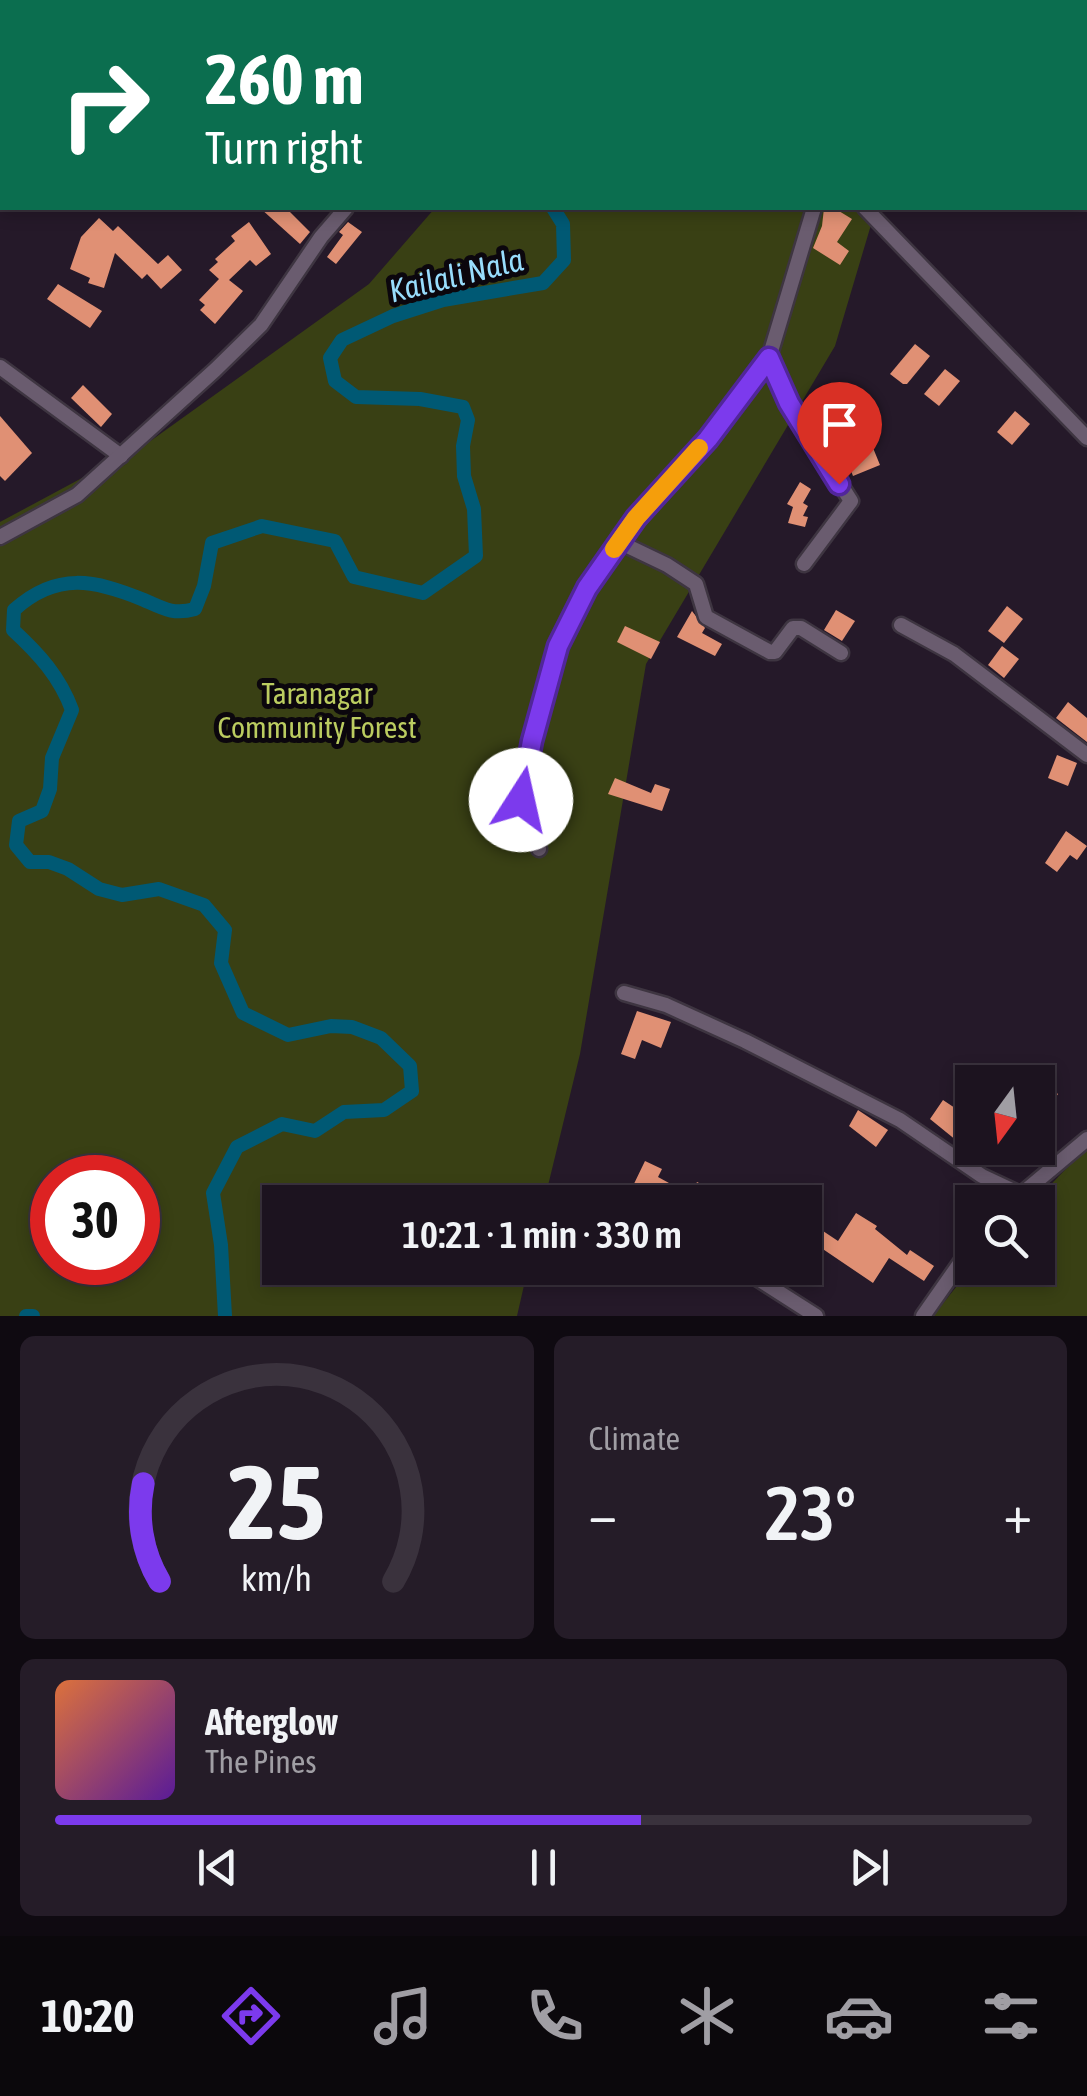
<!DOCTYPE html>
<html lang="en">
<head>
<meta charset="utf-8">
<style>
	:root { --surface:#1c131f; --page:#251c28; --text:#f1f3f6; --muted:#a09ea4; --line:#3a323d; --accent:#7c3aed }
	body { margin:0; font-family:"Asap Condensed",sans-serif; background:var(--page); color:var(--text); height:100vh; display:flex; flex-direction:column; font-size:38px; white-space:nowrap }
	* { box-sizing:border-box; margin:0 }
	p { font-size:32px; color:var(--muted) }
	.icon { flex:none; width:55px; height:55px; fill:none; stroke:currentColor; stroke-width:2; stroke-linecap:round; stroke-linejoin:round }
	.map { position:relative; height:1316px; overflow:hidden }
	.sheet { display:flex; flex-direction:column; gap:20px; padding:20px; background:#0f0a11; flex:1 }
	.sheet>* { flex:none }
	.banner { position:absolute; left:0px; top:0px; width:1088px; height:210px; box-shadow:0 5px 15px #0003,0 0 0 2px var(--line); background:#0b6e4f; color:#fff; overflow:hidden }
	.needle { width:65px; rotate:195deg }
	.controls { position:absolute; left:955px; top:1065px; display:grid; gap:20px }
	.controls a { display:grid; place-items:center; width:100px; height:100px; border-radius:0px; background:var(--surface); box-shadow:0 5px 15px #0003,0 0 0 2px var(--line); font-size:50px }
	.speed { position:absolute; left:30px; top:1155px; display:flex; gap:20px; font-size:50px; font-weight:700; text-align:center }
	.speed>* { display:grid; place-content:center; width:130px; height:130px; border-radius:50%; background:var(--surface); box-shadow:0 5px 15px #0003,0 0 0 2px var(--line); line-height:1 }
	.speed .limit { border:15px solid #d22; background:#fff; color:#111 }
	.pin { position:absolute; display:grid; place-items:center; width:85px; height:85px; color:#fff; margin:-102px -42px; border-radius:50% 50% 50% 0; rotate:-45deg; box-shadow:0 0 10px #0007 }
	.pin .icon { rotate:45deg }
	.me { position:absolute; width:110px; margin:-55px; rotate:10deg; stroke-linejoin:round; filter:drop-shadow(0 0 8px #0008) }
	.turn { display:flex; align-items:center; gap:35px; height:210px; padding:0 40px; font-size:45px }
	.turn .icon { width:130px; height:130px; stroke-width:2.5 }
	.turn b { display:block; font-size:70px; line-height:85px }
	.big { font-size:75px; font-weight:600; line-height:1.1 }
	.sheet .tile { flex:1; display:flex; flex-direction:column; justify-content:center; gap:15px; min-width:0; padding:0 35px; border-radius:15px; background:var(--page) }
	.sheet .dial { align-items:center; gap:0 }
	.dial svg { height:260px; overflow:visible; fill:none; stroke:var(--line); stroke-width:7; stroke-linecap:round; text-anchor:middle }
	.dial text { fill:var(--text); stroke:none }
	.song { display:flex; align-items:center; gap:30px }
	.cover { width:120px; height:120px; border-radius:15px; background:linear-gradient(135deg,hsl(20 70% 55%),hsl(270 70% 35%)) }
	.played { height:10px; border-radius:5px; background:linear-gradient(90deg,var(--accent) 60%,var(--line) 60%) }
	.keys { display:flex; justify-content:space-around; direction:ltr }
	.heat { display:flex; justify-content:space-between; align-items:center; font-size:55px; direction:ltr }
	.sheet .tiles { flex:1; display:grid; gap:20px; grid-template-columns:1fr 1fr }
	.tile:last-child { grid-column:span 2 }
	.trip { position:absolute; left:262px; top:1185px; width:560px; height:100px; border-radius:0px; background:var(--surface); box-shadow:0 5px 15px #0003,0 0 0 2px var(--line); font-weight:600; line-height:100px; text-align:center }
	.tabs { display:flex; height:160px; justify-content:space-around; align-items:center; background:#0b080c; color:var(--muted) }
	.tabs .icon { width:70px; height:70px }
	.tabs .current { color:var(--accent) }
	.tabs b { font-size:45px; color:var(--text) }
	.map>svg:first-child { display:block }
	.green { fill:#394014; fill-rule:evenodd }
	.lines { fill:none; stroke-linecap:round; stroke-linejoin:round }
	.canal { stroke:#005974; stroke-width:14 }
	.building { fill:#e09074 }
	.minor-casing { stroke:#3e3541; stroke-width:19 }
	.minor { stroke:#6a5c6f; stroke-width:14 }
	.route-casing { stroke:#51269a; stroke-width:25 }
	.route { stroke:#7c3aed; stroke-width:18 }
	.slow { stroke:#f59e0b; stroke-width:18 }
	.labels { text-anchor:middle; dominant-baseline:central; stroke-width:10; stroke-linejoin:round; paint-order:stroke }
	.park-label { font-size:30px; fill:#bbcc60; stroke:#0b060d }
	.water-label { font-size:32px; font-style:italic; fill:#98ddfc; stroke:#0b060d }
</style>
</head>
<body>
<div class="map">
<svg width="1087" height="1316" viewBox="0 0 1087 1316">
	<rect width="100%" height="100%" fill="#251929"/>
	<g class="green">
		<polygon points="609,0 1087,0 1087,16 1085,2 607,2"/>
		<path d="M435,208H876L835,346L646,664L580,1054L544,1202H280V1268H528L517,1316H0V522L149,442L369,284ZM52,1178H138V1262H52Z"/>
		<polygon points="1087,1147 1087,1316 933,1316 972,1267 1038,1268 1038,1202 1034,1202"/>
	</g>
	<g class="lines">
		<g class="canal">
			<polyline points="632,2 633,0"/>
			<polyline points="26,1316 33,1316"/>
			<path d="M225,1316L221,1245L213,1193L237,1147L282,1124L315,1131L344,1112L384,1110L412,1091L410,1066L381,1038L352,1027L331,1026L288,1035L243,1013L221,963L225,930L204,905L159,889L122,895L99,889L68,869L49,862H30L16,845L19,821L42,811L50,789L52,758L72,710C60,677 39,654 13,630L14,610C57,571 95,580 144,600C164,609 174,615 195,609L204,586L212,543L262,526L335,541L354,577L423,593L476,556L474,509L464,476L463,446L468,420L463,407L420,399L356,397L335,381L330,358L342,340L393,316L443,300L543,283L564,260L563,224L553,208"/>
		</g>
	</g>
	<g class="building">
		<polygon points="260,208 286,208 310,232 300,244"/>
		<polygon points="824,208 834,208 852,219 837,242 849,251 840,265 813,248 822,226"/>
		<polygon points="99,218 113,231 118,226 158,264 168,255 182,270 161,289 147,274 142,279 115,253 104,288 88,283 90,278 70,269 81,237"/>
		<polygon points="249,222 271,254 256,266 250,260 229,280 243,291 215,324 200,310 205,305 199,300 219,279 209,270 218,262 215,259 235,241 231,236"/>
		<polygon points="348,222 362,232 336,264 327,257 343,235 339,232"/>
		<polygon points="58,284 102,311 90,328 47,299"/>
		<polygon points="915,344 930,356 907,384 903,384 890,374"/>
		<polygon points="945,369 960,381 939,406 924,394"/>
		<polygon points="83,385 112,414 101,427 71,398"/>
		<polygon points="1015,411 1030,424 1012,445 997,432"/>
		<polygon points="0,416 32,453 5,481 0,476"/>
		<polygon points="860,430 868,445 871,443 880,465 853,476 846,458 838,461 829,447"/>
		<polygon points="800,482 811,489 803,503 808,506 803,516 808,517 805,527 788,523 793,507 787,504"/>
		<polygon points="1007,606 1023,619 1004,643 988,631"/>
		<polygon points="836,610 855,621 842,641 824,630"/>
		<polygon points="692,611 705,628 702,633 722,644 715,656 677,637"/>
		<polygon points="625,626 660,642 651,659 617,642"/>
		<polygon points="1002,646 1019,659 1004,678 988,665"/>
		<polygon points="1068,702 1087,718 1087,742 1056,718"/>
		<polygon points="1057,755 1077,763 1068,786 1048,778"/>
		<polygon points="615,778 651,793 655,784 670,789 662,811 608,794"/>
		<polygon points="1066,831 1087,846 1077,860 1070,855 1057,872 1045,863"/>
		<polygon points="637,1011 671,1022 661,1048 642,1040 635,1059 621,1054"/>
		<polygon points="1047,1086 1058,1094 1048,1108 1052,1111 1042,1126 1051,1131 1045,1140 1038,1135 1038,1100"/>
		<polygon points="943,1100 958,1110 956,1114 972,1124 962,1145 930,1119"/>
		<polygon points="858,1110 888,1130 876,1147 849,1126"/>
		<polygon points="645,1161 662,1169 658,1177 691,1195 697,1182 709,1188 704,1202 662,1202 631,1190"/>
		<polygon points="856,1213 877,1226 875,1229 907,1255 910,1250 934,1266 924,1281 889,1258 873,1283 805,1237 805,1219 838,1241"/>
	</g>
	<g class="lines">
		<g class="minor-casing">
			<g id="minor">
				<polyline points="235,0 238,2"/>
				<polyline points="807,0 807,2"/>
				<polyline points="450,2 451,0"/>
				<polyline points="1085,31 1087,30"/>
				<polyline points="865,208 1087,438"/>
				<polyline points="769,358 789,403 851,501 804,564"/>
				<polyline points="0,367 121,456"/>
				<polyline points="0,537 77,495 215,370 261,325 321,237 346,208"/>
				<polyline points="619,542 667,565 696,584 706,617 770,652 775,652 793,628 801,628 841,653"/>
				<polyline points="901,625 954,654 1087,755"/>
				<polyline points="539,849 521,800 532,741 558,646 587,588 637,518 707,439 769,358 814,208"/>
				<polyline points="624,993 666,1005 745,1041 900,1120 982,1176 1020,1194"/>
				<polyline points="1012,1202 1087,1139"/>
				<polyline points="741,1268 816,1316"/>
				<polyline points="923,1316 972,1246"/>
			</g>
		</g>
		<use href="#minor" class="minor"/>
	</g>
	<g class="lines">
		<g class="route-casing">
			<polyline id="route" points="521,800 532,741 558,646 587,588 636,518 708,439 769,358 789,403 839,484"/>
		</g>
		<use href="#route" class="route"/>
		<polyline class="slow" points="614,549 636,518 699,448"/>
	</g>
	<g class="labels">
		<g class="park-label">
			<text x="317" y="693">Taranagar<tspan x="317" dy="34">Community Forest</tspan></text>
		</g>
		<g class="water-label">
			<text transform="translate(456 275) rotate(-14)">Kailali Nala</text>
		</g>
	</g>
</svg>
<div class="controls">
<a><svg class="needle" viewBox="-14 -14 28 28"><path d="M0-13l5 13h-10z" fill="#e53935"/><path d="M0 13l5-13h-10z" fill="#a09ea4"/></svg></a>
<a><svg class="icon" aria-label="search" viewBox="0 0 24 24"><circle cx="10" cy="10" r="6"/><path d="M15 15l6 6"/></svg></a>
</div>
<div class="speed"><div class="limit">30</div></div>
<div class="pin" style="left:839px;top:484px;background:#d93025"><svg class="icon" aria-label="arrive" viewBox="0 0 24 24"><path d="M6 21V4h12l-3 4 3 4H6"/></svg></div>
<svg class="me" style="left:521px;top:800px" viewBox="-20 -20 40 40"><circle r="19" fill="#fff"/><path d="M0-13L10 11 0 6-10 11z" fill="#7c3aed"/></svg>
<div class="trip">10:21 · 1 min · 330 m</div>
<div class="banner">
<div class="turn"><svg class="icon" aria-label="right" viewBox="0 0 24 24"><path d="M7 20v-9h11M14 6l5 5-5 5"/></svg><div><b>260 m</b>Turn right</div></div>
</div>
</div>
<section class="sheet">
<div class="tiles">
<div class="tile dial"><svg viewBox="0 0 100 80">
<path d="M14 69A42 42 0 1 1 86 69"/>
<path d="M14 69A42 42 0 0 1 9 39" stroke="#7c3aed"/>
<text x="50" y="56" font-size="32" font-weight="700">25</text>
<text x="50" y="72" font-size="11">km/h</text>
</svg></div>
<div class="tile"><p>Climate</p>
<div class="heat"><a>−</a><b class="big">23°</b><a>+</a></div>
</div>
<div class="tile">
<div class="song"><i class="cover"></i><div><b>Afterglow</b><p>The Pines</p></div></div>
<div class="played"></div>
<div class="keys"><svg class="icon" aria-label="previous" viewBox="0 0 24 24"><path d="M18 5L8 12l10 7zM5 5v14"/></svg><svg class="icon" aria-label="pause" viewBox="0 0 24 24"><path d="M8 5v14M16 5v14"/></svg><svg class="icon" aria-label="next" viewBox="0 0 24 24"><path d="M6 5l10 7-10 7zM19 5v14"/></svg></div>
</div>
</div>
</section>
<nav class="tabs">
<b>10:20</b>
<svg class="icon current" aria-label="directions" viewBox="0 0 24 24"><path d="M12 3l9 9-9 9-9-9zM9 14v-3h6M13 9l2 2-2 2"/></svg>
<svg class="icon" aria-label="music" viewBox="0 0 24 24"><path d="M9 18V5l10-2v13"/><circle cx="6" cy="18" r="3"/><circle cx="16" cy="16" r="3"/></svg>
<svg class="icon" aria-label="phone" viewBox="0 0 24 24"><path d="M5 4h4l2 5-3 2q2 4 5 5l2-3 5 2v4C11 20 4 13 5 4z"/></svg>
<svg class="icon" aria-label="climate" viewBox="0 0 24 24"><path d="M12 3v18M4 7l16 10M4 17L20 7"/></svg>
<svg class="icon" aria-label="car" viewBox="0 0 24 24"><path d="M5 17H2v-5l4-1 3-4h7l3 4 3 1v5h-3M9 17h6M6 11h13"/><circle cx="7" cy="17" r="2"/><circle cx="17" cy="17" r="2"/></svg>
<svg class="icon" aria-label="filters" viewBox="0 0 24 24"><path d="M4 7h16M4 17h16"/><circle cx="9" cy="7" r="2"/><circle cx="15" cy="17" r="2"/></svg>
</nav>
</body>
</html>
